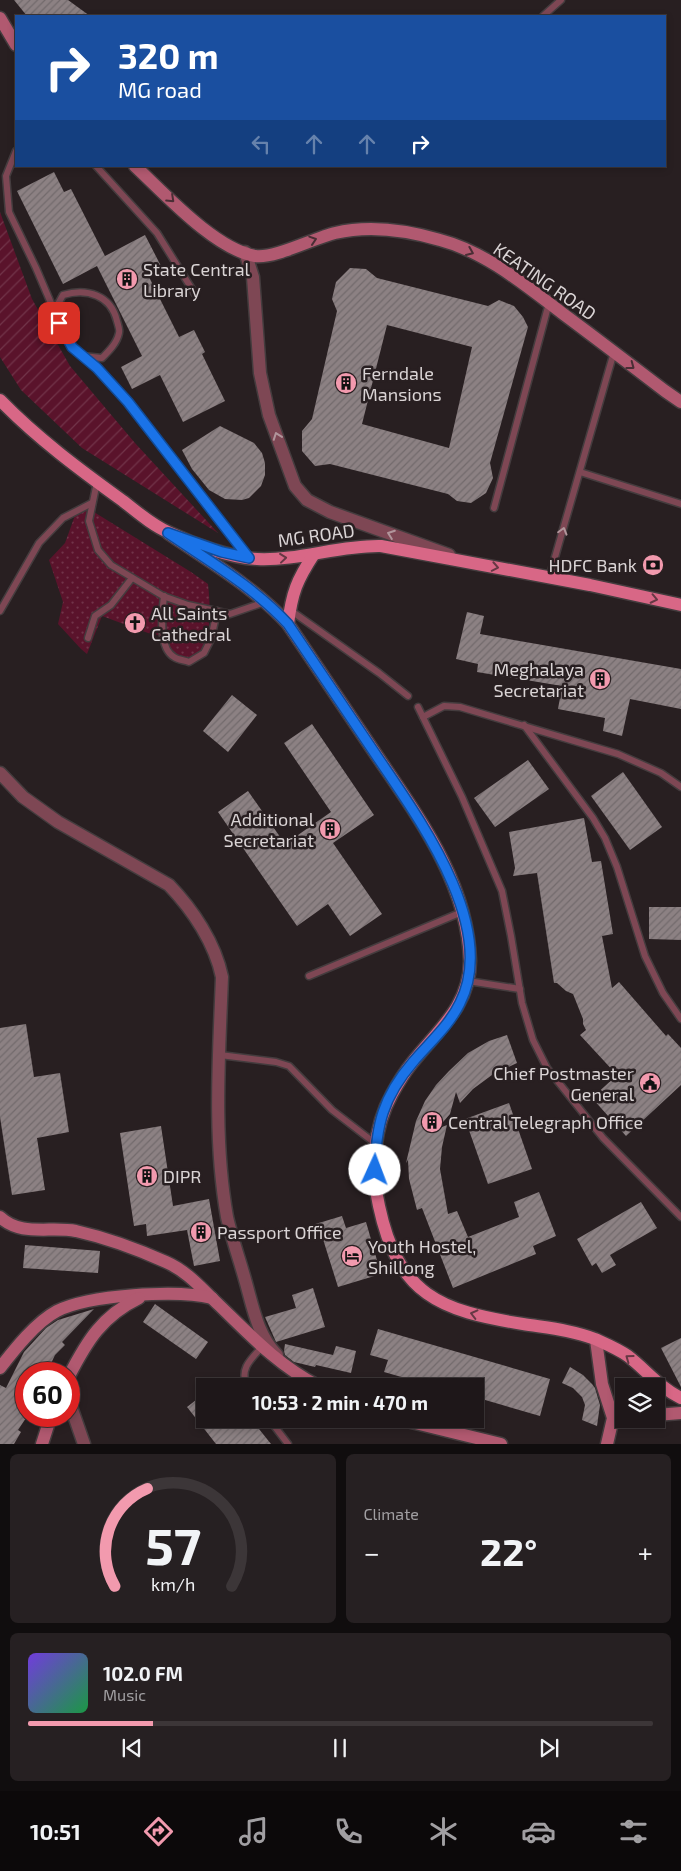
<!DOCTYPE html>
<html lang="en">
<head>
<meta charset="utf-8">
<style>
	:root { --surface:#1e1719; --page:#262022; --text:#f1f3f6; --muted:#a19fa2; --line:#3c3638; --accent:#f29aae }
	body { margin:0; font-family:"Exo 2",sans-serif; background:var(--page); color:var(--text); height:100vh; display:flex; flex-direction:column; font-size:19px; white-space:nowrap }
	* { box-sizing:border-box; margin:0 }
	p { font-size:16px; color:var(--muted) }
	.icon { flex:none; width:28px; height:28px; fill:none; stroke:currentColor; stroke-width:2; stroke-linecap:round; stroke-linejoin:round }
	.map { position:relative; height:1444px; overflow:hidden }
	.side { display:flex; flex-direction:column; gap:10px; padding:10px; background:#100d0e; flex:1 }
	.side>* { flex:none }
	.banner { position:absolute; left:15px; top:15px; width:651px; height:152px; border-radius:0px; box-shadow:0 2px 8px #0003,0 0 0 1px var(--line); background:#1a4fa0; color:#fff; overflow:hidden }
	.buttons { position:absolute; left:615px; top:1378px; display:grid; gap:10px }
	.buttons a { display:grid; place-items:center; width:50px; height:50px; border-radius:0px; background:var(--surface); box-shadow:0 2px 8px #0003,0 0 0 1px var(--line); font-size:25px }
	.speed { position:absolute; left:15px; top:1362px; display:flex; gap:10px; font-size:25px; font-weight:700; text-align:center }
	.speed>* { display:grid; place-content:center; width:65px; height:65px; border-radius:50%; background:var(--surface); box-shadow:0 2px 8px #0003,0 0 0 1px var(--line); line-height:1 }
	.speed .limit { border:8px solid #d22; background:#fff; color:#111 }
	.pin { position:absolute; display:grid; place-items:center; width:42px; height:42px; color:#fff; margin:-21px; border-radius:10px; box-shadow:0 2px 8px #0006 }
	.me { position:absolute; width:55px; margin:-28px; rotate:2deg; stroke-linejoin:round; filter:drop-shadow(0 0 4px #0008) }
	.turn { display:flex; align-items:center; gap:18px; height:105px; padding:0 20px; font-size:22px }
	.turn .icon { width:65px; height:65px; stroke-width:2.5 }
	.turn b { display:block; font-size:35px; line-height:42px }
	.lanes { display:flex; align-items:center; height:48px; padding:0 20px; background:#0003; justify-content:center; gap:25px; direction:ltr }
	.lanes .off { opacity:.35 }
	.big { font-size:38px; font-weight:700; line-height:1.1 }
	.side .card { flex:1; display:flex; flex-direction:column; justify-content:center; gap:8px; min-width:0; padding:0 18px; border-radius:8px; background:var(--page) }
	.side .dial { align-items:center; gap:0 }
	.dial svg { height:130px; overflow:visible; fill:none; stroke:var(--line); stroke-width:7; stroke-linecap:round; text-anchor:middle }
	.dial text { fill:var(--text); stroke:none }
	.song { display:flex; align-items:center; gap:15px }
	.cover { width:60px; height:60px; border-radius:8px; background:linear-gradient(135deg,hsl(260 70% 55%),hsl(140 70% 35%)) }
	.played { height:5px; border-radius:2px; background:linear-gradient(90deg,var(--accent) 20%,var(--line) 20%) }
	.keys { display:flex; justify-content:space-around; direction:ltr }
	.heat { display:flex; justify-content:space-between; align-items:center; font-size:28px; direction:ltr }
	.side .tiles { flex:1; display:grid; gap:10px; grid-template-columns:1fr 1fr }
	.card:last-child { grid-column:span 2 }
	.trip { position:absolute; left:196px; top:1378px; width:288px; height:50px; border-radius:0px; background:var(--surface); box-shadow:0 2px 8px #0003,0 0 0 1px var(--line); font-weight:700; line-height:50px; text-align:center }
	.tab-bar { display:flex; height:80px; justify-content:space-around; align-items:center; background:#0c090a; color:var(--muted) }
	.tab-bar .icon { width:35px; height:35px }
	.tab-bar .on { color:var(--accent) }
	.tab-bar b { font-size:22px; color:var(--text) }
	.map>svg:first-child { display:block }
	.grass { fill:url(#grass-dots) }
	.garden { fill:url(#garden-furrows) }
	.building { fill:url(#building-hatch); fill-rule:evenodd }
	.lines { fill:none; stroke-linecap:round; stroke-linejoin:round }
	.lane-casing { stroke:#443c3e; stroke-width:9 }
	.street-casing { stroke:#443c3e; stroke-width:15 }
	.secondary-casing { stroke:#443c3e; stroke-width:15 }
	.primary-casing { stroke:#443c3e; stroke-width:15 }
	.lane { stroke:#7e4754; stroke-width:6 }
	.street { stroke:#7e4754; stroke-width:12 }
	.secondary { stroke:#b15970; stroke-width:12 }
	.primary { stroke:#d86786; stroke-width:12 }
	.oneway { stroke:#4a2e35 }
	.oneway2 { stroke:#b1959b }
	.oneway3 { stroke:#663844 }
	.route-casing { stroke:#114b97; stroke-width:12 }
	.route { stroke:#1a73e8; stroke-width:9 }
	.labels { text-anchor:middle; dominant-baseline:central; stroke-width:5; stroke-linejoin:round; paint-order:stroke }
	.poi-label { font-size:18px; fill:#dad4d5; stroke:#281f21; text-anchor:start }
	.street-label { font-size:18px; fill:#dad4d5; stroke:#281f21 }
</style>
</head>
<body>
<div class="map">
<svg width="681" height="1444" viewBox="0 0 681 1444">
	<defs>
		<pattern id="grass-dots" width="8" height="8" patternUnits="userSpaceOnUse" patternTransform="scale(1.25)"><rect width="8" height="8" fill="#5a132b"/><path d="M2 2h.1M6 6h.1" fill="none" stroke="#713449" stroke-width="1.8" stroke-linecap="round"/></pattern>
		<pattern id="garden-furrows" width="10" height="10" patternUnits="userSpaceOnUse" patternTransform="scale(1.25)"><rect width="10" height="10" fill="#5a132b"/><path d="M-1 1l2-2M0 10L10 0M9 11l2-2" fill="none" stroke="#713449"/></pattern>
		<pattern id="building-hatch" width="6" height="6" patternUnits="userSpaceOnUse" patternTransform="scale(1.25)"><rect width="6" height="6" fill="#8c8183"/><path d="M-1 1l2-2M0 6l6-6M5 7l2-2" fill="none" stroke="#726a6c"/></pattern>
	</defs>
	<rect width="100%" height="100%" fill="#281f21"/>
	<path class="grass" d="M81,504L191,572L208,584C210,601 215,659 186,658C182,658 176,656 171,655L166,637L148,633L102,616L87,654L81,649L58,624L63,602L49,560L65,543L77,510Z"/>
	<polygon class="garden" points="0,212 32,299 70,366 135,443 218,533 82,448 21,390 0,357"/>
	<g class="building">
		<polygon points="14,0 68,0 90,16 27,16"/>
		<polygon points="54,172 64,192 71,189 105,256 145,235 162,268 148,275 179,337 194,330 205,352 202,354 225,401 183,422 160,375 132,389 121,367 142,356 97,266 63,284 17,191"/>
		<path d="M350,268L366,269L377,278L488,306L499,300L514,306L523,317L528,327L490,463L493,478L486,493L471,503L457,501L448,494L330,464L315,466L302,451V431L312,419L337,311L332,299L336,282ZM387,325L472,347L449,448L362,424Z"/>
		<polygon points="220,426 254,443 262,453 265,463 265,475 261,486 249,498 242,500 225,499 209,490 192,469 182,450"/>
		<polygon points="467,612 484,616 480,634 681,669 681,709 630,699 622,736 603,731 605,718 558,709 562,686 477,672 478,664 456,659"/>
		<polygon points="232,695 257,715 228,752 203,731"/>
		<polygon points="312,724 374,815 333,843 382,914 350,936 328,904 297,926 218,812 248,791 285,844 331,812 284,743"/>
		<polygon points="528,760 549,789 495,827 474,798"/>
		<polygon points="623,772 662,827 630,850 591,796"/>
		<polygon points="584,818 592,862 601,861 613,934 602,936 612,988 619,982 666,1036 668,1034 681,1048 681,1085 626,1136 592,1098 617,1075 580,1035 586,1030 583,1024 583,1019 573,994 566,991 557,983 554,983 537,873 513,876 515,868 509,832"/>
		<polygon points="649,907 681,907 681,940 649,939"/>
		<polygon points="26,1024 34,1077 60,1073 69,1132 37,1138 45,1190 12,1195 0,1117 0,1028"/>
		<polygon points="507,1035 517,1063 492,1075 473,1089 460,1103 456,1092 450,1114 437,1129 447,1125 442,1147 440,1169 448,1214 457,1211 468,1237 519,1217 514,1202 539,1192 556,1236 533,1246 536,1254 453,1288 422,1208 417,1210 409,1179 408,1160 406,1163 416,1121 425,1101 436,1085 449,1071 468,1053 489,1041"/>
		<polygon points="509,1103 532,1169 488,1184 465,1119"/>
		<polygon points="161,1126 173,1206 209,1199 220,1261 194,1266 187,1230 147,1236 146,1224 134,1226 120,1133"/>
		<polygon points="641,1202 657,1228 610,1255 616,1265 602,1273 596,1263 592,1266 577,1239"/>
		<polygon points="342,1216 346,1228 366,1222 381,1274 338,1287 322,1236 316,1238 312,1225"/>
		<polygon points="25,1245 100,1251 98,1273 23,1268"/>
		<polygon points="313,1288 325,1327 276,1342 265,1317 296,1308 292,1295"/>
		<polygon points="155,1304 208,1342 196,1359 143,1322"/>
		<polygon points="94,1309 62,1342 65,1345 55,1355 46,1374 26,1374 26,1418 18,1430 21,1432 14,1444 0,1444 0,1385 6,1388 24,1352 46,1328 58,1320"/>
		<polygon points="378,1329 550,1379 540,1416 475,1397 475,1386 433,1386 384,1372 388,1360 370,1355"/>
		<polygon points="681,1338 681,1387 661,1348"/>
		<polygon points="285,1344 333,1355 336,1346 356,1351 351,1373 316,1365 315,1367 294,1362 285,1355 284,1351"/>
		<polygon points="570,1367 583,1375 592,1384 595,1388 600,1405 597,1426 582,1420 585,1405 582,1397 573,1388 562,1383"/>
		<polygon points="205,1393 205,1419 251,1419 271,1444 216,1444 187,1407"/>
	</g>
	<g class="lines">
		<g class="lane-casing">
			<g id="lane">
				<polyline points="543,16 561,0"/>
				<polyline points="16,151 6,176 9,212 36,268 65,336 72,347 97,368 128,401 248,556"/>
				<polyline points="96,166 157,233 195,294"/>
				<path d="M54,311L63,295C87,288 111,295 117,321C118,325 120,330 119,333C117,343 109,351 102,358L82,356"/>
				<polyline points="580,472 681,504"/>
				<polyline points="97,482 89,521 98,550 111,565 163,596 188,605 230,614 265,602"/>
				<polyline points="494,508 549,303"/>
				<polyline points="549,578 614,352"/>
				<path d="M164,596C162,612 158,648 174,657C178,660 184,660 189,662L204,653L211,639L217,611"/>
				<polyline points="290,610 379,673 408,696"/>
				<polyline points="0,611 39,543 63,518 92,503"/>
				<polyline points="88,638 95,616 111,605 132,578"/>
				<polyline points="418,707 462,797 502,891 511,936 522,1003 533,1040 547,1068 603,1138 681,1217"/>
				<polyline points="423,717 444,706 460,707 618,754 661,773 681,787"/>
				<polyline points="524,725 593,818 605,838 617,867 645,956 663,993 681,1019"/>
				<polyline points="309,976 462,912"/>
				<polyline points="468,981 520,989"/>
				<polyline points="220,1055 276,1062 289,1066 332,1110 376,1144"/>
				<path d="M247,1386C239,1369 251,1359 262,1347"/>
				<polyline points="269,1419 288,1444"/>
			</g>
		</g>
		<g class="street-casing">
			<g id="street">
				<polyline points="245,252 253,277 260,373 269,415 295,486 307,500 330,512 449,555"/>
				<path d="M0,773L23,797L58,822L169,885C193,910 215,943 222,977C219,1056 213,1138 227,1217C232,1239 240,1261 246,1283C253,1308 258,1336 277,1355"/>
				<polyline points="69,1401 84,1444"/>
			</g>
		</g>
		<g class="secondary-casing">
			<g id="secondary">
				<polyline points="0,18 16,45"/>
				<path d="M135,166C165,194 215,249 255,256C274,259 314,238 335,233C369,225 406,230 440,240C486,252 525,285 562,313C597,339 631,365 665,391L681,402"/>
				<path d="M0,1217C21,1237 50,1226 76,1231C107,1238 137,1249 166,1262C187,1271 202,1289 219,1305C251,1336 278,1365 318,1386"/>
				<polyline points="596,1340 602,1384 613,1418 607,1444"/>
				<path d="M0,1368C14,1350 36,1322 57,1311C89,1295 177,1289 212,1298"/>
				<path d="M69,1376C87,1341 102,1316 139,1298"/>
				<polyline points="656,1415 681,1413"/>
				<polyline points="399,1419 501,1444"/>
				<polyline points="42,1444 51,1416"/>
			</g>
		</g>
		<g class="primary-casing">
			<g id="primary">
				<path d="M0,400C37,438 80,470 123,501C137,512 153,526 170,533C193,544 231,558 257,559C299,561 339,545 381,546L590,585L681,605"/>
				<path d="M168,533C209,561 254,587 288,624C316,666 345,708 373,750C416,814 468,881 470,961C470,1006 437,1031 412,1063C404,1073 398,1083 392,1094C373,1128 371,1169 379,1206C398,1295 440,1311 523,1324C548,1328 572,1330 595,1339C606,1344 618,1349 628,1356C646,1370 660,1388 681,1398"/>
				<path d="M288,624C292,592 297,580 314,554"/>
			</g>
		</g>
		<use href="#lane" class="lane"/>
		<use href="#street" class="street"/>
		<use href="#secondary" class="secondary"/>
		<use href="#primary" class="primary"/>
	</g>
	<defs><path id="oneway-chevron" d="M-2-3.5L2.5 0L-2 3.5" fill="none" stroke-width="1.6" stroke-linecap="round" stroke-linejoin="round" transform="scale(1.25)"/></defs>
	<g class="oneway">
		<use href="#oneway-chevron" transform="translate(171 199) rotate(43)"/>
		<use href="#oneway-chevron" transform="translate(313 240) rotate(-18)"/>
		<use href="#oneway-chevron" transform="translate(470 252) rotate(23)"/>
		<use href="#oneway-chevron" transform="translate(631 366) rotate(37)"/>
	</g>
	<g class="oneway2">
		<use href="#oneway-chevron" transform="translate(277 436) rotate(-110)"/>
		<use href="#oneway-chevron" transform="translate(563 531) rotate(-74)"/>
		<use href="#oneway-chevron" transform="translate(391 534) rotate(-160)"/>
	</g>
	<g class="oneway3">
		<use href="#oneway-chevron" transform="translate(283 558) rotate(-6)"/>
		<use href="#oneway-chevron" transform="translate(495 567) rotate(11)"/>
		<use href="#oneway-chevron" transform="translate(654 599) rotate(12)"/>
		<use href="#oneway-chevron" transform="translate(474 1314) rotate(-166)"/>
		<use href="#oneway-chevron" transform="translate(629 1358) rotate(-144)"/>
	</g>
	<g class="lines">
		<g class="route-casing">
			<path id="route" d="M59,323L72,347L97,368L128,402L249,558L222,552L168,533C209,561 254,587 288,624C316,666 344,707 372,749C414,812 500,925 460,1003C449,1026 429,1043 413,1062C383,1097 376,1125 375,1170"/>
		</g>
		<use href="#route" class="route"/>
	</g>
	<defs>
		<g id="building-disc" transform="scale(1.125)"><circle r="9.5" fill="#f29aae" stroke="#281f21"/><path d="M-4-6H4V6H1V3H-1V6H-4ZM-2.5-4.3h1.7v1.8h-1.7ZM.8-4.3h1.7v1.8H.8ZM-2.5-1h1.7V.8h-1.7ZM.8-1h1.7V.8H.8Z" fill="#111"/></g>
		<g id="bank-disc" transform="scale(1.125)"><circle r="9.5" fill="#f29aae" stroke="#281f21"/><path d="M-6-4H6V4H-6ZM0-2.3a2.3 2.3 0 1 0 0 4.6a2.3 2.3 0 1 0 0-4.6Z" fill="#111"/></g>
		<g id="church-disc" transform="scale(1.125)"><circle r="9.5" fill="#f29aae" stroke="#281f21"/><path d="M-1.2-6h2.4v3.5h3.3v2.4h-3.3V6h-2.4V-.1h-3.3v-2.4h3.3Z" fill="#111"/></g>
		<g id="civic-disc" transform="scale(1.125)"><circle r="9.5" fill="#f29aae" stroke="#281f21"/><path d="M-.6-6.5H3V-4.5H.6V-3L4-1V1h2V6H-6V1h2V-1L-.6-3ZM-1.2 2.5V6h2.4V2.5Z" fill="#111"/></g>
		<g id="hotel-disc" transform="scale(1.125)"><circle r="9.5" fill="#f29aae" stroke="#281f21"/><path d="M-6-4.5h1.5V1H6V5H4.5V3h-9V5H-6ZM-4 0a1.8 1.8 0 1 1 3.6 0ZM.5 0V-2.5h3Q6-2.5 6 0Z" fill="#111"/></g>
	</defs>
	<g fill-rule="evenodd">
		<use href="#building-disc" x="127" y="279"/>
		<use href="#building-disc" x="346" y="383"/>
		<use href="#bank-disc" x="653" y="565"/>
		<use href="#church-disc" x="135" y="623"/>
		<use href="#building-disc" x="600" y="679"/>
		<use href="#building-disc" x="330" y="829"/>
		<use href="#civic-disc" x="650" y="1083"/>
		<use href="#building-disc" x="432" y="1122"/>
		<use href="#building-disc" x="147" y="1176"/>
		<use href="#building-disc" x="201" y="1232"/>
		<use href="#hotel-disc" x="352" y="1256"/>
	</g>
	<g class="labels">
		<g class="poi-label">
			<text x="143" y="269">State Central<tspan x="143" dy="21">Library</tspan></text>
			<text x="362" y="373">Ferndale<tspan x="362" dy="21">Mansions</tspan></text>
			<text x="637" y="565" text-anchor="end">HDFC Bank</text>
			<text x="151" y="613">All Saints<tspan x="151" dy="21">Cathedral</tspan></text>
			<text x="584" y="669" text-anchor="end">Meghalaya<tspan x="584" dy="21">Secretariat</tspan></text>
			<text x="314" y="819" text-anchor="end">Additional<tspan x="314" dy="21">Secretariat</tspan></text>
			<text x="634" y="1073" text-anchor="end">Chief Postmaster<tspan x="634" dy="21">General</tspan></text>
			<text x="448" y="1122">Central Telegraph Office</text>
			<text x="163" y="1176">DIPR</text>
			<text x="217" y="1232">Passport Office</text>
			<text x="368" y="1246">Youth Hostel,<tspan x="368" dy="21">Shillong</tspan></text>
		</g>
		<g class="street-label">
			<text transform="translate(545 281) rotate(35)">KEATING ROAD</text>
			<text transform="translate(316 535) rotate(-8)">MG ROAD</text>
		</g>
	</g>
</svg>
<div class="buttons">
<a><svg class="icon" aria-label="layers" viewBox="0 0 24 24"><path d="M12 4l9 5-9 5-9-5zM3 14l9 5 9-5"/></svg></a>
</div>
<div class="speed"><div class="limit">60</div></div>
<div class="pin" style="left:59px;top:323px;background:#d93025"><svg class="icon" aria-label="arrive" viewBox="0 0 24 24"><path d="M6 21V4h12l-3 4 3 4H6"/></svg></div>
<svg class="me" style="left:375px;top:1170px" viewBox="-20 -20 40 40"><circle r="19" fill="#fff"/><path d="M0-13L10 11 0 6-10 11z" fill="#1a73e8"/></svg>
<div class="trip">10:53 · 2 min · 470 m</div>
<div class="banner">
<div class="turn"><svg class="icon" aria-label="right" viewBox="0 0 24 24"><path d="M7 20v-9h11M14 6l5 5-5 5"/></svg><div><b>320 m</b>MG road</div></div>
<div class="lanes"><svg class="icon off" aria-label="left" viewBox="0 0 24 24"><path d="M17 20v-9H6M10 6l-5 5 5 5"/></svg><svg class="icon off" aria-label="ahead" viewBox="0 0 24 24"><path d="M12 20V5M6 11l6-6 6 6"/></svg><svg class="icon off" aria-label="ahead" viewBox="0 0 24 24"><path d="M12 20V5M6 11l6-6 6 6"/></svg><svg class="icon" aria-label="right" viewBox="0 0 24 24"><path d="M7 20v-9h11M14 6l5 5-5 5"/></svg></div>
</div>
</div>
<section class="side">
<div class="tiles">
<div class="card dial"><svg viewBox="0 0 100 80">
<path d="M14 69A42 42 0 1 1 86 69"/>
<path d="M14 69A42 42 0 0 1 34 9" stroke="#f29aae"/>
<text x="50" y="56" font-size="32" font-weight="700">57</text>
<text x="50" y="72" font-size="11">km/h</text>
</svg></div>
<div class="card"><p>Climate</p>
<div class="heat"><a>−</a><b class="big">22°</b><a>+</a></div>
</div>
<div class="card">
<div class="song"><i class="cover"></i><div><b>102.0 FM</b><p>Music</p></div></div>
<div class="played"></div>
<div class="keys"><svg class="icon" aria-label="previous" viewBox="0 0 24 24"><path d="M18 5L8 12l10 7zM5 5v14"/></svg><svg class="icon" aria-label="pause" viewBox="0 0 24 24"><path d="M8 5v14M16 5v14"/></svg><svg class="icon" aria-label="next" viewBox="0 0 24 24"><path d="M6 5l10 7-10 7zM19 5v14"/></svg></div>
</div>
</div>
</section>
<nav class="tab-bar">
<b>10:51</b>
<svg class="icon on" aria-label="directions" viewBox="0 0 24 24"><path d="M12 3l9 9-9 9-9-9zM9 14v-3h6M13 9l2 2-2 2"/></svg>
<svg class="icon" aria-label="music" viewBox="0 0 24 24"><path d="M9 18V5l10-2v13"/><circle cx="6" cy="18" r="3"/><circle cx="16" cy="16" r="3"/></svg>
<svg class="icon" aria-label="phone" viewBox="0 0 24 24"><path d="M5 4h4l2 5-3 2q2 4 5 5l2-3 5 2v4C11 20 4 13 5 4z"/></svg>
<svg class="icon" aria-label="climate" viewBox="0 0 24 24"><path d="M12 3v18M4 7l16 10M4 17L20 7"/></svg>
<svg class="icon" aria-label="car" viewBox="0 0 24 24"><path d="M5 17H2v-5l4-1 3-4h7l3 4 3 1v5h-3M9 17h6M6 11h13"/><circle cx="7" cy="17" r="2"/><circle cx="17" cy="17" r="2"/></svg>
<svg class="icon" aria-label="filters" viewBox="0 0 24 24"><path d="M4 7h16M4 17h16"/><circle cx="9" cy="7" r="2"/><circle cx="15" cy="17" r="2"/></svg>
</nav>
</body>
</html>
